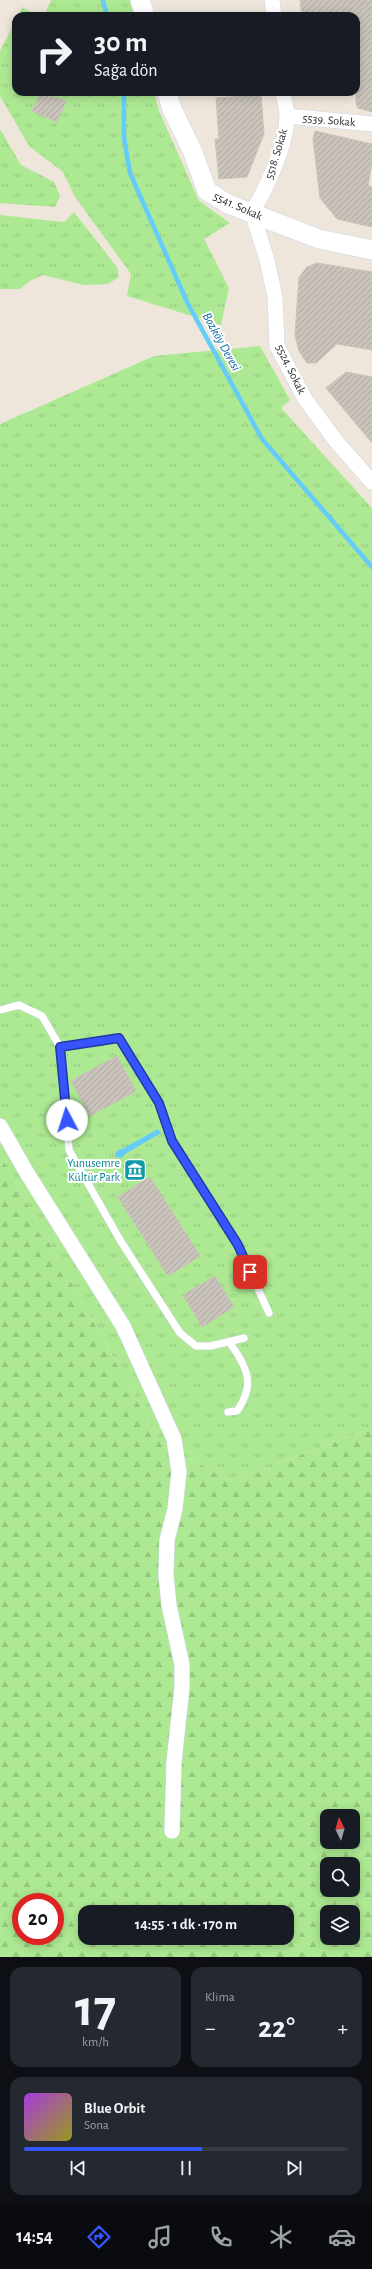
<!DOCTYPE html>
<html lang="tr">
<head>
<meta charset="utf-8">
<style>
	:root { --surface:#171b24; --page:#242831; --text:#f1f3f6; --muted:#9ea1a6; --line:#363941; --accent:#3755ff }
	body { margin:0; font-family:"Alegreya Sans",sans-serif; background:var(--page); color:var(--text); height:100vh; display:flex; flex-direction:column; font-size:15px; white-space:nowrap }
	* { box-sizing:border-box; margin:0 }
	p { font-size:13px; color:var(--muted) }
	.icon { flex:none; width:22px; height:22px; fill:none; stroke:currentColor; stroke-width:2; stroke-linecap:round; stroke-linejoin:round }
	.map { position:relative; height:1957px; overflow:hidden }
	.details { display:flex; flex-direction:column; gap:10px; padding:10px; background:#0d0f14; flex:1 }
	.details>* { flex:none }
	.top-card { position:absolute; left:12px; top:12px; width:348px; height:84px; border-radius:12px; box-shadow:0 2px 10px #0003; background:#171b24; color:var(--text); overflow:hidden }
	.needle { width:26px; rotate:355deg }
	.buttons { position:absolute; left:320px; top:1809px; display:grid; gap:8px }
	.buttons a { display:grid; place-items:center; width:40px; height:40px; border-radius:8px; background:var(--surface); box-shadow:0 2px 10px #0003; font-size:20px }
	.speed { position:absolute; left:12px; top:1893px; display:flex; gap:8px; font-size:20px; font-weight:700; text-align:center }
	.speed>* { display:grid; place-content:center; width:52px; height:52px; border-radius:50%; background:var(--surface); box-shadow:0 2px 10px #0003; line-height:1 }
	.speed .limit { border:6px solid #d22; background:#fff; color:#111 }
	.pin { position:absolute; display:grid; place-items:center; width:34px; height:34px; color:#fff; margin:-17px; border-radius:8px; box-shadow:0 2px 6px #0006 }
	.me { position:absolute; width:44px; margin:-22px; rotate:355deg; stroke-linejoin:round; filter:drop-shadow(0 0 3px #0008) }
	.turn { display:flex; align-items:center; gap:14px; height:84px; padding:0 16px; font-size:18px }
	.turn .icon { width:52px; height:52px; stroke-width:2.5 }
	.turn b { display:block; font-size:28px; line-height:34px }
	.big { font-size:30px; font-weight:700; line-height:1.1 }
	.details .tile { flex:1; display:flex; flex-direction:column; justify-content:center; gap:6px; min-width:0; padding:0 14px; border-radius:12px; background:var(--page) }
	.details .dial { align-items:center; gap:0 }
	.dial b { font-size:52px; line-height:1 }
	.song { display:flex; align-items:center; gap:12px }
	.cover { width:48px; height:48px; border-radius:6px; background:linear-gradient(135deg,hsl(280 70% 55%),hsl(60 70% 35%)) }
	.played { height:4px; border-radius:2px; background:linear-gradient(90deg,var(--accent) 55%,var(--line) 55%) }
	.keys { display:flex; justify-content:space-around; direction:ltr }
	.heat { display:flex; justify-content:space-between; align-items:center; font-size:22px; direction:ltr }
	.details .tiles { flex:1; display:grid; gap:10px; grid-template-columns:1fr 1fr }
	.tile:last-child { grid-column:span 2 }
	.trip { position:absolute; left:78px; top:1905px; width:216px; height:40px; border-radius:12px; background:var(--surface); box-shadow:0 2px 10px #0003; font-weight:700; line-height:40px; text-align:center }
	.tab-bar { display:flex; height:64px; justify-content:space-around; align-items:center; background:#090b0e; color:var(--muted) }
	.tab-bar .icon { width:28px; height:28px }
	.tab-bar .selected { color:var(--accent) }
	.tab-bar b { font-size:18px; color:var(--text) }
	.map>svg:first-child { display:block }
	.grass { fill:url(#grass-tufts) }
	.forest { fill:url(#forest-firs); fill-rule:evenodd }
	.water { fill:#65ccf9 }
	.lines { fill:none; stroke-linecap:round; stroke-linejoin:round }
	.stream { stroke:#65ccf9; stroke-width:4.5 }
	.building { fill:url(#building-hatch); stroke:#c9c3b5 }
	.service-casing { stroke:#d0d4e5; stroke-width:8 }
	.minor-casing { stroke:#d0d4e5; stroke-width:16 }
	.tertiary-casing { stroke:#d0d4e5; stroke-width:20 }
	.service { stroke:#fff; stroke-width:7 }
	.minor { stroke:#fff; stroke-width:15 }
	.tertiary { stroke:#fff; stroke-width:19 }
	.route-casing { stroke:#2437a6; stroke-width:10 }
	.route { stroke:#3755ff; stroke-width:7 }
	.labels { text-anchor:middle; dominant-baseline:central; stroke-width:4; stroke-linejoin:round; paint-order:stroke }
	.street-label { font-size:12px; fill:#2a2a2a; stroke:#fff }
	.culture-label { font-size:12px; fill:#0d838f; stroke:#fff; text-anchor:end }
	.water-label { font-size:13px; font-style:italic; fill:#0269a7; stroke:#fff }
</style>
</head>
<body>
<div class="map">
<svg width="372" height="1957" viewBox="0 0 372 1957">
	<defs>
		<pattern id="grass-tufts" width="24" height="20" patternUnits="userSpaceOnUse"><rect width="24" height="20" fill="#ade993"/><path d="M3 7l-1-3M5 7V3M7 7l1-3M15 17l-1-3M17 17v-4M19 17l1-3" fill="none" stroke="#95c87f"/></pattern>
		<pattern id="forest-firs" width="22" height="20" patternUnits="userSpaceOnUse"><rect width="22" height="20" fill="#ade993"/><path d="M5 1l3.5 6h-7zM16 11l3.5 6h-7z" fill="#95c87f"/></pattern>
		<pattern id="building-hatch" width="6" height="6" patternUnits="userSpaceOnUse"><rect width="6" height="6" fill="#c9c3bb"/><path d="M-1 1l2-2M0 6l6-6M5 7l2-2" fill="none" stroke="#ada8a1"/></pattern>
	</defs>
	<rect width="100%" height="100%" fill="#eee6db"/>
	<g class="grass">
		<polygon points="51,0 130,0 134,16 44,16"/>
		<polygon points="22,7 38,16 18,16"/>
		<polygon points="16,20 16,92 154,92 159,111 199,201 230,223 204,239 229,288 221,325 127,296 131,274 75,197 63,172 29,146 0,96 0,51"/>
		<polygon points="0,129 21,165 54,182 60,196 55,207 0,203"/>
		<polygon points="74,212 117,267 119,277 108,284 84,285 43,275 30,281 20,289 0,289 0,215 64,222"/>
		<polygon points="260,346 290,400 281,408 372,508 372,1428 233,1480 163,1447 0,1155 0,424 154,356"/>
	</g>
	<path class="forest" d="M0,1155L163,1447L233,1480L372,1428V1957H0ZM327,1816H353V1842H327ZM327,1864H353V1890H327ZM21,1902H55V1936H21ZM85,1912H287V1938H85ZM327,1912H353V1938H327Z"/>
	<polygon class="water" points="158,1129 161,1133 125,1154 122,1158 116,1157 115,1153 118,1150 122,1149"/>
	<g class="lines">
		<g class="stream">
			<polyline points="103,0 107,16"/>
			<polyline points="124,92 124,138 130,173 188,304 262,439 372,567"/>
		</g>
	</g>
	<g class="building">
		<polygon points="300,0 372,0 372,112 358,108 356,103 356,16 302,16"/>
		<polygon points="41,92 66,101 57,122 32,111"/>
		<polygon points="261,95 264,134 247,177 219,179 215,139 219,139 216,98"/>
		<polygon points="315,131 372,144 372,163 368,186 372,187 372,227 337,219 320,198 313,139"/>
		<polygon points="317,263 372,272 372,350 337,344 316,363 307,363 299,351 295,335 299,277 307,267"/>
		<polygon points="346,372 372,377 372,443 326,388"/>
		<polygon points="117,1056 136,1091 90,1116 71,1081"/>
		<polygon points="150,1177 200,1256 168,1276 118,1197"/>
		<polygon points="215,1276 234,1307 202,1327 183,1295"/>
	</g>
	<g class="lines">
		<g class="service-casing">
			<g id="service">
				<polyline points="0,1010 19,1005 42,1016 60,1047 69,1150 120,1240 180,1333 196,1346 211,1346 244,1338"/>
				<polyline points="60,1047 119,1038 159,1103 172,1141 238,1245 269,1313"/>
				<path d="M228,1412L237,1411C256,1384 247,1366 229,1342"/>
			</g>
		</g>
		<g class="minor-casing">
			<g id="minor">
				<polyline points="272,0 274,16"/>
				<path d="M283,92C284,100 287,109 287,117C286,147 267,187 252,212L267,260L275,297L277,346L305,399L336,441L372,482"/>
				<polyline points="287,116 372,124"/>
				<polyline points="0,1126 27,1173 123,1326 174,1439 179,1472 175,1509 167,1540 166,1576 169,1605 182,1665 182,1688 174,1762 172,1831"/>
			</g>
		</g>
		<g class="tertiary-casing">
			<g id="tertiary">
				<polyline points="140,0 145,16"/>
				<polyline points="167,92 172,109 192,150 207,191 228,204 319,239 372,250"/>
			</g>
		</g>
		<use href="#service" class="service"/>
		<use href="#minor" class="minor"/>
		<use href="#tertiary" class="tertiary"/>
	</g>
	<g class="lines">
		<g class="route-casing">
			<polyline id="route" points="67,1120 60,1047 119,1038 159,1103 172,1141 238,1245 250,1272"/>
		</g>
		<use href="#route" class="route"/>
	</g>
	<defs>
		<g id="museum-square" transform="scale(1.15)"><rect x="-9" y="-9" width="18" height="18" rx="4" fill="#0f9aa8" stroke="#fff"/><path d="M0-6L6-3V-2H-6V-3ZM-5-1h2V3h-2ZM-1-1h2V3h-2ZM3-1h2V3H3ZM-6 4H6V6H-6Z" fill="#fff"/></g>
	</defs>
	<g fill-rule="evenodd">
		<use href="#museum-square" x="135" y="1170"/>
	</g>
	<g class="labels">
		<g class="street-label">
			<text transform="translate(329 120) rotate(5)">5539. Sokak</text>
			<text transform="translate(276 154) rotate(-73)">5518. Sokak</text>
			<text transform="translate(238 206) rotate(24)">5541. Sokak</text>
			<text transform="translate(291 369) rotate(64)">5524. Sokak</text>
		</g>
		<g class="culture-label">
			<text x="120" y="1163">Yunusemre<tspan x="120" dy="14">Kültür Park</tspan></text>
		</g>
		<g class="water-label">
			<text transform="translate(221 342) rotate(61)">Bozköy Deresi</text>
		</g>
	</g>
</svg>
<div class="buttons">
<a><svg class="needle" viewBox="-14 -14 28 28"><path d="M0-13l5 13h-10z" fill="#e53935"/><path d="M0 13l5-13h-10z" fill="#9ea1a6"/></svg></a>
<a><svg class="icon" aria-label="search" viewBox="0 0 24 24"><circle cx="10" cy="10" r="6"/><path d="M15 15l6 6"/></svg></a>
<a><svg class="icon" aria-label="layers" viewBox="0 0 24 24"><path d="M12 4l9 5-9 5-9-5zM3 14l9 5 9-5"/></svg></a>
</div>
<div class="speed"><div class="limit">20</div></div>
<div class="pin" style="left:250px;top:1272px;background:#d93025"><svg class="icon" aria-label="arrive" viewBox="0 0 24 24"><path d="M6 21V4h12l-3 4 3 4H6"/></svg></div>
<svg class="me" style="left:67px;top:1120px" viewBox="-20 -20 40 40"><circle r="19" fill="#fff"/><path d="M0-13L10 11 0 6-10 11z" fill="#3755ff"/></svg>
<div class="trip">14:55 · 1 dk · 170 m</div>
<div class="top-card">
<div class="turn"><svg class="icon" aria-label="right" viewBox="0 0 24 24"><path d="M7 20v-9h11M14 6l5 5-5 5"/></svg><div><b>30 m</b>Sağa dön</div></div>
</div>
</div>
<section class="details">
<div class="tiles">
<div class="tile dial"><b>17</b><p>km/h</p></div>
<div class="tile"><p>Klima</p>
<div class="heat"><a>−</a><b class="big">22°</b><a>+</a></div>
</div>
<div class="tile">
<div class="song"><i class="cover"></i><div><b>Blue Orbit</b><p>Sona</p></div></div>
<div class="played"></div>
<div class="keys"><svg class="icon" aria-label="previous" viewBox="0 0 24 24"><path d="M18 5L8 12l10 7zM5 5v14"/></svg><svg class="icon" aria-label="pause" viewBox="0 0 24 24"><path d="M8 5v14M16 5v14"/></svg><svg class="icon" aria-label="next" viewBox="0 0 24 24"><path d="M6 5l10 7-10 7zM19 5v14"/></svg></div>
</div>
</div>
</section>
<nav class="tab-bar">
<b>14:54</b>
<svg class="icon selected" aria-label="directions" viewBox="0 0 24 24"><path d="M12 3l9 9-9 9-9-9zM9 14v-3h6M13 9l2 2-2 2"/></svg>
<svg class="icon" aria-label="music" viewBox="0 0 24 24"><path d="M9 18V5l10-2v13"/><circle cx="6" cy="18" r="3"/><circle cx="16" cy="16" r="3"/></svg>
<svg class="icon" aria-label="phone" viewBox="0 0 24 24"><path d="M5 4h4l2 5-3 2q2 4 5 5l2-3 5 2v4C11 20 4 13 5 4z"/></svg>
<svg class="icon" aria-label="climate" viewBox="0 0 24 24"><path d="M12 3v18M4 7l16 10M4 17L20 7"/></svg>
<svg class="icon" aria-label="car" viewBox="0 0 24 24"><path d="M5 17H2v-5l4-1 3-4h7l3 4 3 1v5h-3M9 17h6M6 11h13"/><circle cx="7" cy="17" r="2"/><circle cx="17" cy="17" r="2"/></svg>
</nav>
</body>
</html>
